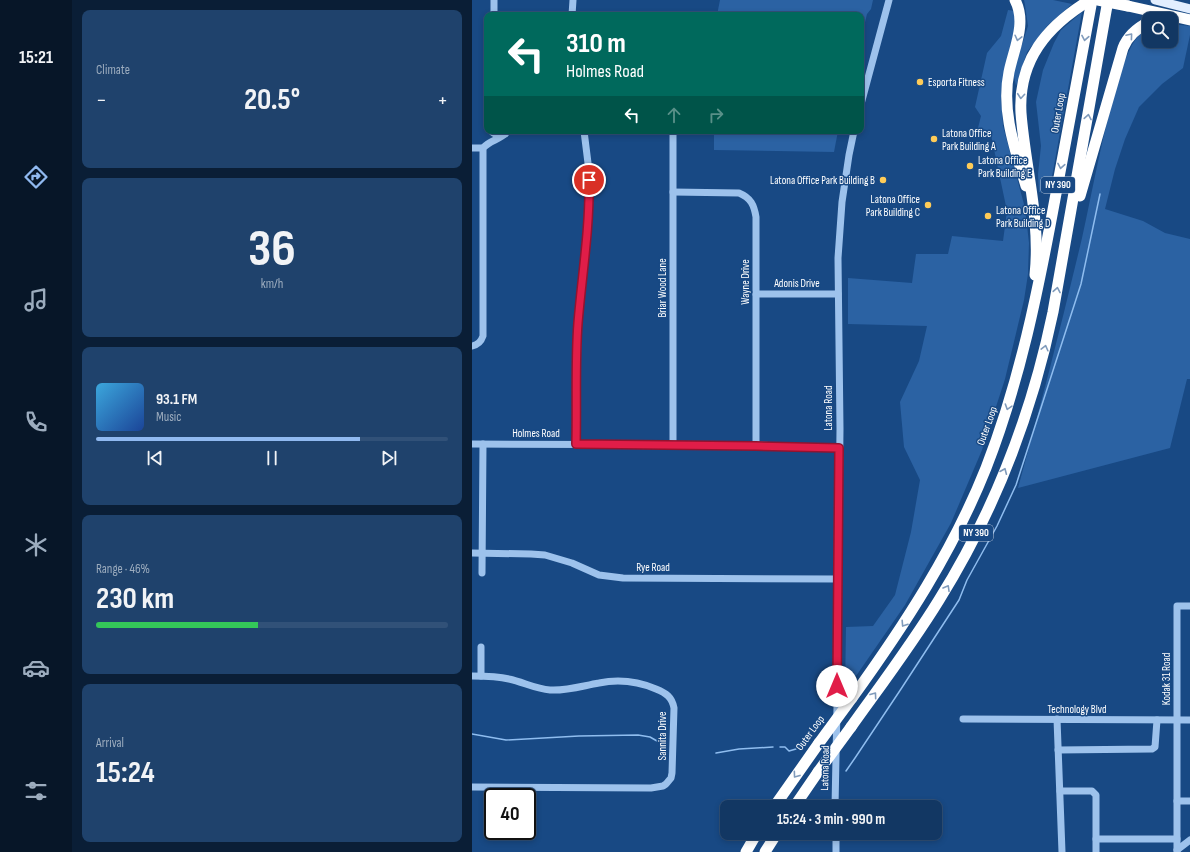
<!DOCTYPE html>
<html lang="en">
<head>
<meta charset="utf-8">
<style>
	:root { --surface:#123763; --page:#1f426c; --text:#f1f3f6; --muted:#9cacbe; --line:#315178; --accent:#90b9f0 }
	body { margin:0; font-family:"Sofia Sans Condensed",sans-serif; background:var(--page); color:var(--text); height:100vh; display:flex; flex-direction:column; font-size:15px; white-space:nowrap }
	* { box-sizing:border-box; margin:0 }
	p { font-size:13px; color:var(--muted) }
	.icon { flex:none; width:22px; height:22px; fill:none; stroke:currentColor; stroke-width:2; stroke-linecap:round; stroke-linejoin:round }
	.map { position:relative; flex:1; overflow:hidden }
	.drawer { display:flex; flex-direction:column; gap:10px; padding:10px; background:#0a1e36; width:400px }
	.drawer>* { flex:none }
	.banner { position:absolute; left:12px; top:12px; width:380px; height:122px; border-radius:8px; box-shadow:0 2px 6px #0003,0 0 0 1px var(--line); background:#00695c; color:#fff; overflow:hidden }
	.tools { position:absolute; left:670px; top:12px; display:grid; gap:8px }
	.tools a { display:grid; place-items:center; width:36px; height:36px; border-radius:8px; background:var(--surface); box-shadow:0 2px 6px #0003,0 0 0 1px var(--line); font-size:20px }
	.speed { position:absolute; left:12px; top:788px; display:flex; gap:8px; font-size:20px; font-weight:700; text-align:center }
	.speed>* { display:grid; place-content:center; width:52px; height:52px; border-radius:50%; background:var(--surface); box-shadow:0 2px 6px #0003,0 0 0 1px var(--line); line-height:1 }
	.speed .limit { border:2px solid #111; border-radius:6px; background:#fff; color:#111 }
	.pin { position:absolute; display:grid; place-items:center; width:34px; height:34px; color:#fff; margin:-17px; border:2px solid #fff; border-radius:50%; box-shadow:0 1px 4px #0007 }
	.me { position:absolute; width:44px; margin:-22px; rotate:0deg; stroke-linejoin:round; filter:drop-shadow(0 0 3px #0008) }
	.turn { display:flex; align-items:center; gap:14px; height:84px; padding:0 16px; font-size:18px }
	.turn .icon { width:52px; height:52px; stroke-width:2.5 }
	.turn b { display:block; font-size:28px; line-height:34px }
	.lanes { display:flex; align-items:center; height:38px; padding:0 16px; background:#0003; justify-content:center; gap:20px; direction:ltr }
	.lanes .off { opacity:.35 }
	.big { font-size:30px; font-weight:700; line-height:1.1 }
	.drawer .tile { flex:1; display:flex; flex-direction:column; justify-content:center; gap:6px; min-width:0; padding:0 14px; border-radius:8px; background:var(--page) }
	.drawer .dial { align-items:center; gap:0 }
	.dial b { font-size:52px; line-height:1 }
	.song { display:flex; align-items:center; gap:12px }
	.cover { width:48px; height:48px; border-radius:6px; background:linear-gradient(135deg,hsl(200 70% 55%),hsl(220 70% 35%)) }
	.played { height:4px; border-radius:2px; background:linear-gradient(90deg,var(--accent) 75%,var(--line) 75%) }
	.keys { display:flex; justify-content:space-around; direction:ltr }
	.heat { display:flex; justify-content:space-between; align-items:center; font-size:22px; direction:ltr }
	.charge { height:6px; border-radius:3px; background:linear-gradient(90deg,#34c759 46%,var(--line) 0) }
	.trip { position:absolute; left:248px; top:800px; width:222px; height:40px; border-radius:8px; background:var(--surface); box-shadow:0 2px 6px #0003,0 0 0 1px var(--line); font-weight:700; line-height:40px; text-align:center }
	main { display:flex; flex:1; min-height:0 }
	.tab-bar { display:flex; flex-direction:column; width:72px; justify-content:space-around; align-items:center; background:#071628; color:var(--muted) }
	.tab-bar .icon { width:28px; height:28px }
	.tab-bar .on { color:var(--accent) }
	.tab-bar b { font-size:18px; color:var(--text) }
	.map>svg:first-child { display:block }
	.green { fill:#2b62a3 }
	.lines { fill:none; stroke-linecap:round; stroke-linejoin:round }
	.stream { stroke:#8fbdef; stroke-width:1.5 }
	.minor { stroke:#9dc2ec; stroke-width:7 }
	.major { stroke:#e2eeff; stroke-width:9 }
	.highway { stroke:#fff; stroke-width:11 }
	.highway-bridge { stroke:#fff; stroke-width:11 }
	.oneway { stroke:#809bbb }
	.route-casing { stroke:#92132f; stroke-width:10 }
	.route { stroke:#e11d48; stroke-width:7 }
	.poi-dot { fill:#ffcc58; stroke:#184984; stroke-width:1.5 }
	.labels { text-anchor:middle; dominant-baseline:central; stroke-width:3; stroke-linejoin:round; paint-order:stroke }
	.shield { fill:#184984; stroke:#bac8da; stroke-width:1 }
	.shield-label { font-size:10px; font-weight:bold; fill:#fff }
	.poi-label { font-size:11px; fill:#fff; stroke:#184984; text-anchor:start }
	.street-label { font-size:11px; fill:#fff; stroke:#184984 }
</style>
</head>
<body>
<main>
<nav class="tab-bar">
<b>15:21</b>
<svg class="icon on" aria-label="directions" viewBox="0 0 24 24"><path d="M12 3l9 9-9 9-9-9zM9 14v-3h6M13 9l2 2-2 2"/></svg>
<svg class="icon" aria-label="music" viewBox="0 0 24 24"><path d="M9 18V5l10-2v13"/><circle cx="6" cy="18" r="3"/><circle cx="16" cy="16" r="3"/></svg>
<svg class="icon" aria-label="phone" viewBox="0 0 24 24"><path d="M5 4h4l2 5-3 2q2 4 5 5l2-3 5 2v4C11 20 4 13 5 4z"/></svg>
<svg class="icon" aria-label="climate" viewBox="0 0 24 24"><path d="M12 3v18M4 7l16 10M4 17L20 7"/></svg>
<svg class="icon" aria-label="car" viewBox="0 0 24 24"><path d="M5 17H2v-5l4-1 3-4h7l3 4 3 1v5h-3M9 17h6M6 11h13"/><circle cx="7" cy="17" r="2"/><circle cx="17" cy="17" r="2"/></svg>
<svg class="icon" aria-label="filters" viewBox="0 0 24 24"><path d="M4 7h16M4 17h16"/><circle cx="9" cy="7" r="2"/><circle cx="15" cy="17" r="2"/></svg>
</nav>
<section class="drawer">
<div class="tile"><p>Climate</p>
<div class="heat"><a>−</a><b class="big">20.5°</b><a>+</a></div>
</div>
<div class="tile dial"><b>36</b><p>km/h</p></div>
<div class="tile">
<div class="song"><i class="cover"></i><div><b>93.1 FM</b><p>Music</p></div></div>
<div class="played"></div>
<div class="keys"><svg class="icon" aria-label="previous" viewBox="0 0 24 24"><path d="M18 5L8 12l10 7zM5 5v14"/></svg><svg class="icon" aria-label="pause" viewBox="0 0 24 24"><path d="M8 5v14M16 5v14"/></svg><svg class="icon" aria-label="next" viewBox="0 0 24 24"><path d="M6 5l10 7-10 7zM19 5v14"/></svg></div>
</div>
<div class="tile"><p>Range · 46%</p><b class="big">230 km</b><div class="charge"></div></div>
<div class="tile"><p>Arrival</p><b class="big">15:24</b></div>
</section>
<div class="map">
<svg width="718" height="852" viewBox="0 0 718 852">
	<rect width="100%" height="100%" fill="#184984"/>
	<g class="green">
		<polygon points="248,0 401,0 399,9 395,14 389,39 389,15 245,15"/>
		<polygon points="552,0 581,0 600,4 575,26 555,52 544,86 541,72 556,26 553,5"/>
		<polygon points="536,10 543,11 544,26 533,67 529,96 531,126 553,208 557,243 556,274 552,300 533,379 510,450 479,523 433,605 373,692 374,627 401,626 423,595 439,532 448,480 432,447 428,402 447,361 455,326 376,324 376,278 440,283 444,254 476,254 480,236 531,241 535,211 519,135 505,132 509,116 503,107 515,53 529,36"/>
		<polygon points="610,12 577,193 567,192 566,174 569,146 564,102 571,70 582,43 589,30"/>
		<path d="M699,24L718,26V35L711,68L690,84L667,107L653,139L643,169L633,209L671,221L693,233L718,239V379H715L698,448L546,488C569,405 590,322 610,238C622,184 631,129 648,76C652,62 662,32 677,29V41H699Z"/>
		<polygon points="242,131 366,131 362,152 242,150"/>
	</g>
	<g class="lines">
		<g class="stream">
			<polyline points="0,734 34,740 107,736 166,735 178,737 185,741"/>
			<polyline points="308,747 313,747 317,751 324,749"/>
			<polyline points="244,753 267,749 301,747"/>
			<polyline points="374,771 383,758 429,689 487,600 495,580 525,526 544,485 609,284 628,194"/>
		</g>
		<g class="minor">
			<polyline points="22,0 22,15"/>
			<polyline points="100,15 101,0"/>
			<polyline points="389,104 417,0"/>
			<path d="M19,131C23,135 27,136 33,134"/>
			<polyline points="201,131 201,445"/>
			<polyline points="0,148 11,148"/>
			<path d="M201,192L267,193C279,198 282,205 284,217V445"/>
			<polyline points="284,294 366,294"/>
			<path d="M0,346C6,345 9,342 11,336V148C18,140 28,140 35,132"/>
			<polyline points="0,444 284,445 367,448"/>
			<polyline points="104,445 106,323 117,208 117,171 112,131"/>
			<polyline points="0,553 59,554 73,555 100,563 127,575 151,578 366,579"/>
			<polyline points="10,573 11,444"/>
			<path d="M0,676C12,676 25,676 37,679C51,682 64,689 78,690C95,691 110,686 127,683C147,679 165,681 184,689C194,693 200,697 202,708L200,773L199,778L194,784L191,786L179,788L0,787"/>
			<polyline points="9,676 9,647"/>
			<polyline points="491,719 718,720"/>
			<polyline points="585,719 590,852"/>
			<polyline points="586,750 680,749 683,747 685,720"/>
			<polyline points="588,791 620,791 624,795 624,852"/>
			<polyline points="705,801 718,801"/>
			<polyline points="363,807 365,707 368,429 366,258 370,202 377,155 382,131"/>
			<polyline points="364,833 364,852"/>
			<polyline points="624,839 705,839"/>
			<polyline points="705,850 718,840"/>
			<polyline points="705,852 705,606 718,606"/>
		</g>
		<polyline class="major" points="683,0 718,9"/>
		<g class="highway">
			<path d="M543,0C555,23 542,48 537,72C529,111 543,149 554,186"/>
			<polyline points="656,6 718,20"/>
			<path d="M608,196L651,48C656,35 665,28 677,22"/>
			<path d="M563,275C569,220 553,167 549,113C546,60 575,26 618,0"/>
			<path d="M380,698C432,626 481,551 514,468C548,381 566,291 583,199C595,133 608,66 620,0"/>
			<path d="M379,727C409,685 440,644 467,600C522,512 560,413 581,312L636,0"/>
			<polyline points="302,807 347,743"/>
			<polyline points="322,807 346,772"/>
			<polyline points="274,852 285,833"/>
			<polyline points="293,852 305,833"/>
		</g>
		<g class="highway-bridge">
			<polyline points="626,0 656,6"/>
			<polyline points="347,743 380,698"/>
			<polyline points="346,772 379,727"/>
		</g>
	</g>
	<defs><path id="oneway-chevron" d="M-2-3.5L2.5 0L-2 3.5" fill="none" stroke-width="1.6" stroke-linecap="round" stroke-linejoin="round"/></defs>
	<g class="oneway">
		<use href="#oneway-chevron" transform="translate(658 36) rotate(-50)"/>
		<use href="#oneway-chevron" transform="translate(546 38) rotate(104)"/>
		<use href="#oneway-chevron" transform="translate(613 38) rotate(100)"/>
		<use href="#oneway-chevron" transform="translate(549 96) rotate(95)"/>
		<use href="#oneway-chevron" transform="translate(616 117) rotate(-80)"/>
		<use href="#oneway-chevron" transform="translate(589 166) rotate(100)"/>
		<use href="#oneway-chevron" transform="translate(585 290) rotate(-80)"/>
		<use href="#oneway-chevron" transform="translate(573 348) rotate(-76)"/>
		<use href="#oneway-chevron" transform="translate(536 407) rotate(108)"/>
		<use href="#oneway-chevron" transform="translate(532 471) rotate(-67)"/>
		<use href="#oneway-chevron" transform="translate(475 588) rotate(-60)"/>
		<use href="#oneway-chevron" transform="translate(432 624) rotate(123)"/>
		<use href="#oneway-chevron" transform="translate(402 695) rotate(-54)"/>
		<use href="#oneway-chevron" transform="translate(324 775) rotate(126)"/>
	</g>
	<g class="lines">
		<g class="route-casing">
			<path id="route" d="M117,180C118,228 110,275 106,323C103,363 105,404 104,444L284,446L367,448L365,686"/>
		</g>
		<use href="#route" class="route"/>
	</g>
	<g class="poi-dot">
		<circle cx="448" cy="82" r="4"/>
		<circle cx="462" cy="139" r="4"/>
		<circle cx="498" cy="166" r="4"/>
		<circle cx="411" cy="180" r="4"/>
		<circle cx="456" cy="205" r="4"/>
		<circle cx="516" cy="216" r="4"/>
	</g>
	<g class="labels">
		<g class="shield">
			<rect x="569" y="177" width="34" height="16" rx="3"/>
			<rect x="487" y="525" width="34" height="16" rx="3"/>
		</g>
		<g class="shield-label">
			<text x="586" y="185">NY 390</text>
			<text x="504" y="533">NY 390</text>
		</g>
		<g class="poi-label">
			<text x="456" y="82">Esporta Fitness</text>
			<text x="470" y="133">Latona Office<tspan x="470" dy="13">Park Building A</tspan></text>
			<text x="506" y="160">Latona Office<tspan x="506" dy="13">Park Building E</tspan></text>
			<text x="403" y="180" text-anchor="end">Latona Office Park Building B</text>
			<text x="448" y="199" text-anchor="end">Latona Office<tspan x="448" dy="13">Park Building C</tspan></text>
			<text x="524" y="210">Latona Office<tspan x="524" dy="13">Park Building D</tspan></text>
		</g>
		<g class="street-label">
			<text transform="translate(586 113) rotate(-80)">Outer Loop</text>
			<text transform="translate(273 282) rotate(-90)">Wayne Drive</text>
			<text x="325" y="283">Adonis Drive</text>
			<text transform="translate(190 288) rotate(-90)">Briar Wood Lane</text>
			<text transform="translate(356 408) rotate(-90)">Latona Road</text>
			<text transform="translate(515 426) rotate(-70)">Outer Loop</text>
			<text x="64" y="433">Holmes Road</text>
			<text x="181" y="567">Rye Road</text>
			<text transform="translate(694 679) rotate(-90)">Kodak 31 Road</text>
			<text x="605" y="709">Technology Blvd</text>
			<text transform="translate(338 733) rotate(-54)">Outer Loop</text>
			<text transform="translate(190 736) rotate(-90)">Sannita Drive</text>
			<text transform="translate(353 768) rotate(-89)">Latona Road</text>
		</g>
	</g>
</svg>
<div class="tools">
<a><svg class="icon" aria-label="search" viewBox="0 0 24 24"><circle cx="10" cy="10" r="6"/><path d="M15 15l6 6"/></svg></a>
</div>
<div class="speed"><div class="limit">40</div></div>
<div class="pin" style="left:117px;top:180px;background:#d93025"><svg class="icon" aria-label="arrive" viewBox="0 0 24 24"><path d="M6 21V4h12l-3 4 3 4H6"/></svg></div>
<svg class="me" style="left:365px;top:686px" viewBox="-20 -20 40 40"><circle r="19" fill="#fff"/><path d="M0-13L10 11 0 6-10 11z" fill="#e11d48"/></svg>
<div class="trip">15:24 · 3 min · 990 m</div>
<div class="banner">
<div class="turn"><svg class="icon" aria-label="left" viewBox="0 0 24 24"><path d="M17 20v-9H6M10 6l-5 5 5 5"/></svg><div><b>310 m</b>Holmes Road</div></div>
<div class="lanes"><svg class="icon" aria-label="left" viewBox="0 0 24 24"><path d="M17 20v-9H6M10 6l-5 5 5 5"/></svg><svg class="icon off" aria-label="ahead" viewBox="0 0 24 24"><path d="M12 20V5M6 11l6-6 6 6"/></svg><svg class="icon off" aria-label="right" viewBox="0 0 24 24"><path d="M7 20v-9h11M14 6l5 5-5 5"/></svg></div>
</div>
</div>
</main>
</body>
</html>
